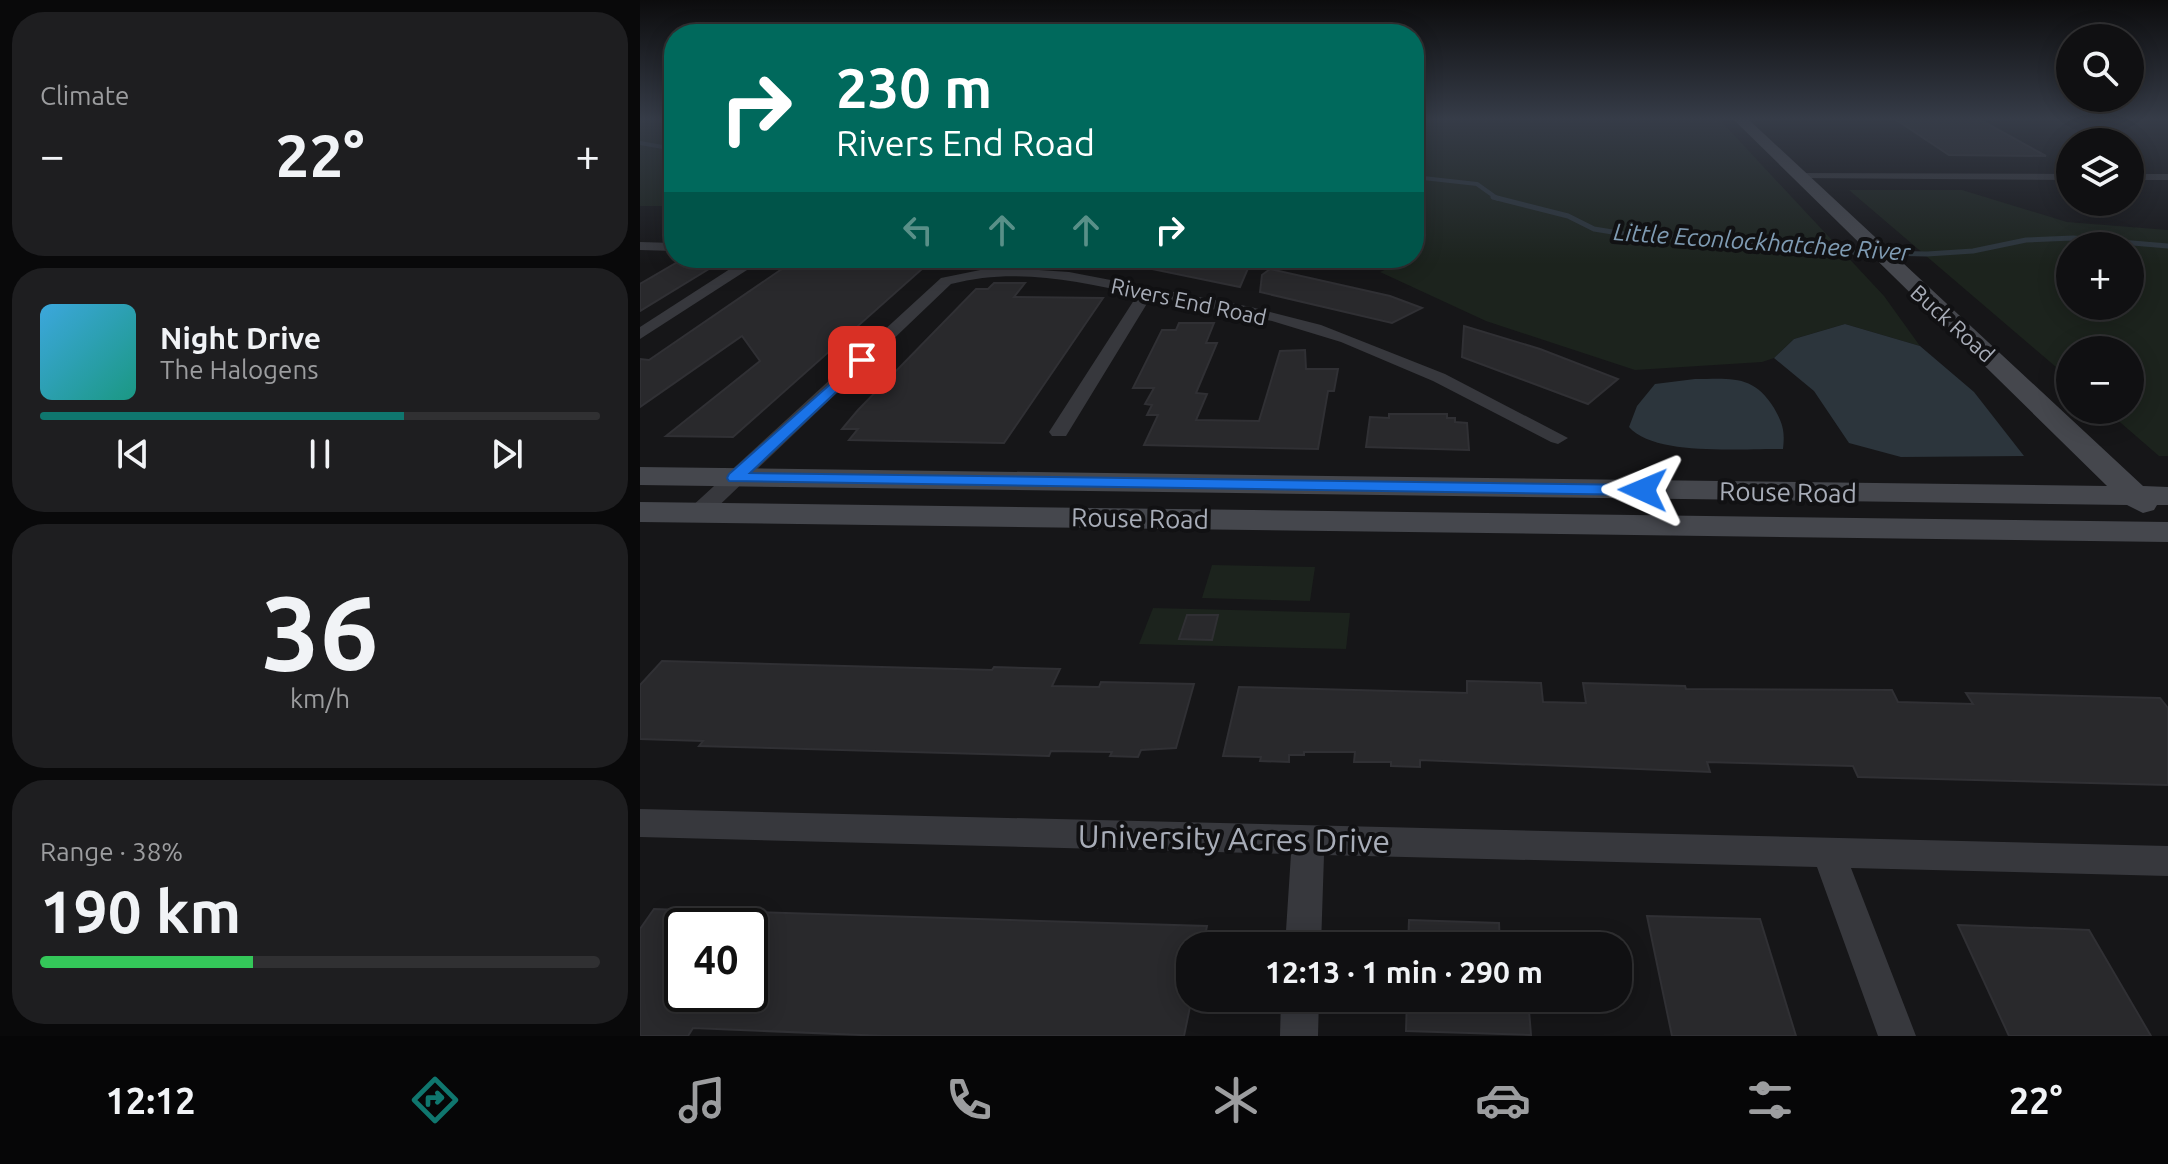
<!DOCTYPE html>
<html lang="en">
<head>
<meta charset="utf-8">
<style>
	:root { --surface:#101012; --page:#1e1e20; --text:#f1f3f6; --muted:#9c9d9f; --line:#303032; --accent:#0f766e }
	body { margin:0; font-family:Ubuntu,sans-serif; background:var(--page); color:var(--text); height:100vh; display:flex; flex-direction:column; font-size:30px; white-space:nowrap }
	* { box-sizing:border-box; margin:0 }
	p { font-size:26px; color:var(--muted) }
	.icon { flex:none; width:44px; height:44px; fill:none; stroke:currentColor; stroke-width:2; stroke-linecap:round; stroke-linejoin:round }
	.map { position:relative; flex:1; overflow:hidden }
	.drawer { display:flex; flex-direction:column; gap:12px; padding:12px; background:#09090a; width:640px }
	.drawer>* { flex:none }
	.guide { position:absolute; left:24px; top:24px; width:760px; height:244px; border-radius:32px; box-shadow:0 4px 20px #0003,0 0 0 2px var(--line); background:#00695c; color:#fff; overflow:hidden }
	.fabs { position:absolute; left:1416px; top:24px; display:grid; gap:16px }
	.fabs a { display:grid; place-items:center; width:88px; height:88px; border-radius:50%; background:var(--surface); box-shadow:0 4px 20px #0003,0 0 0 2px var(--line); font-size:40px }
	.speed { position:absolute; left:24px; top:908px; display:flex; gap:16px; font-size:40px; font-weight:700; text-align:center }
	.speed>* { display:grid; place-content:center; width:104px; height:104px; border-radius:50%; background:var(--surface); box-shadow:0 4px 20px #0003,0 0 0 2px var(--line); line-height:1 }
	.speed .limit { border:4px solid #111; border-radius:12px; background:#fff; color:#111 }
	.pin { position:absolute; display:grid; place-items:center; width:68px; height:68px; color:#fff; margin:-34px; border-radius:16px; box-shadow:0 4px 12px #0006 }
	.me { position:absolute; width:88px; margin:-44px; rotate:271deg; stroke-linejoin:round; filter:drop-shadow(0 0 6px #0008) }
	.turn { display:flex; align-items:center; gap:28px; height:168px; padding:0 40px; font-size:36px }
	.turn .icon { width:104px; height:104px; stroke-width:2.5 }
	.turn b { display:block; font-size:56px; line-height:68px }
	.lanes { display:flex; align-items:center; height:76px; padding:0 40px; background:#0003; justify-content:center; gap:40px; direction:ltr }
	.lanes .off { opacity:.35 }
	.big { font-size:60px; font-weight:700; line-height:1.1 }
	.drawer .tile { flex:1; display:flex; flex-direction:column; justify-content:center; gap:12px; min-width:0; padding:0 28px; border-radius:32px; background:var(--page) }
	.drawer .dial { align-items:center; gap:0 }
	.dial b { font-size:104px; line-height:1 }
	.song { display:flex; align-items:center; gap:24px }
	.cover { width:96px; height:96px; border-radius:12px; background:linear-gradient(135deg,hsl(200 70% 55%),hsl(170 70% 35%)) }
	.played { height:8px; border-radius:4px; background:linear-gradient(90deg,var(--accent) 65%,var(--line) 65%) }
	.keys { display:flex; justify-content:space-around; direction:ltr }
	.heat { display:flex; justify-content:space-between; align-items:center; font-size:44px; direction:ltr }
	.charge { height:12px; border-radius:6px; background:linear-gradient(90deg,#34c759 38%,var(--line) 0) }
	.trip { position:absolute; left:536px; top:932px; width:456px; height:80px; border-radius:32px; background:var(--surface); box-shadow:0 4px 20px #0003,0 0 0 2px var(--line); font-weight:700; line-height:80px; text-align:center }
	.menu { display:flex; height:128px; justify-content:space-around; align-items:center; background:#060607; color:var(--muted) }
	.menu .icon { width:56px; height:56px }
	.menu .current { color:var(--accent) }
	.menu b { font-size:36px; color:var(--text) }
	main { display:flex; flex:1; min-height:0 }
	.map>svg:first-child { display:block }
	.green { fill:#1c231d; fill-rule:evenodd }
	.water { fill:#2c353c }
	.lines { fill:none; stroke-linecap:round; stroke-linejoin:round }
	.stream-far1 { stroke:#2c353c; stroke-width:4 }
	.stream { stroke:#2c353c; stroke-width:5 }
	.building { fill:#29292c; stroke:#303034; stroke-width:2 }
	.street { fill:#37383d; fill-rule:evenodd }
	.secondary { fill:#45474d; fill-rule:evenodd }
	.route { fill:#1a73e8; stroke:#114b97; stroke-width:2 }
	.labels { text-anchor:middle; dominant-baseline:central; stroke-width:8; stroke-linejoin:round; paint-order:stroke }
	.far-street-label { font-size:22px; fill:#a8adb8; stroke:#111113 }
	.far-water-label { font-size:24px; font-style:italic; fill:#7f9bb3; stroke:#111113 }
	.street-label { font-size:26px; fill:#a8adb8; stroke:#111113 }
	.near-street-label { font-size:32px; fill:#a8adb8; stroke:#111113 }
</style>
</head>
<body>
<main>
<section class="drawer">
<div class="tile"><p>Climate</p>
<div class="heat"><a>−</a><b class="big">22°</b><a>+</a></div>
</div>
<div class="tile">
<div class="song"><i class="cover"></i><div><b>Night Drive</b><p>The Halogens</p></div></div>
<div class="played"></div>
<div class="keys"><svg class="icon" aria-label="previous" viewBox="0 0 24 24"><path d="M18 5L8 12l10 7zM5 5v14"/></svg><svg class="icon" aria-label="pause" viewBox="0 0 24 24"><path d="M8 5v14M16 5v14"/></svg><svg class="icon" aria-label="next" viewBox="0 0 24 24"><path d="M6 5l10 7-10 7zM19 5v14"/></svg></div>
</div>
<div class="tile dial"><b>36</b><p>km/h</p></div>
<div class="tile"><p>Range · 38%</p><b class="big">190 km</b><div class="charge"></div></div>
</section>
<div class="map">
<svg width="1528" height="1036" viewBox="0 0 1528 1036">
	<rect width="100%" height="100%" fill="#161618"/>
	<g class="green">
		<rect x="0" y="119" width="34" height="87"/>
		<polygon points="774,119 1079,119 1244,296 1280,346 1205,324 1154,339 1134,358 1122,362 995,370 846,321 740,272 749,268 730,258 774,258"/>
		<path d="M1209,190H1322L1427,222L1528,230V456H1519L1466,410H1490V350H1430V379ZM1430,246H1490V306H1430Z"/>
		<polygon points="572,565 675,567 670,601 562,598"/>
		<polygon points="513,608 710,613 706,649 499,644"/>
	</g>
	<g class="water">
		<polygon points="1205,324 1280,346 1334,392 1384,456 1261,457 1209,443 1174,391 1134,358 1154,339"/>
		<path d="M1055,379C1091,379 1113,374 1134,408C1143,424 1145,431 1143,449C1104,448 1015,457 989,427L997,406L1015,384Z"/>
	</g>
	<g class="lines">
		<g class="stream-far1">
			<polyline points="0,143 34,149"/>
			<polyline points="774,177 837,184 858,199"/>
		</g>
		<polyline class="stream" points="853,197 928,216 954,229 997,236 1059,236 1193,252 1287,254 1333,251 1386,240 1433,238 1528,246"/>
	</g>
	<g class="building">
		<polygon points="1255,119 1339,119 1406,156 1309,155"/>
		<polygon points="158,258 291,261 93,437 26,436 120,361 102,336 0,407 0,359 9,360"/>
		<polygon points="508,258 572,258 609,266 600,287 507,268"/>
		<polygon points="41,260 82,261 0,311 0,284"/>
		<polygon points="630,269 750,296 782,308 752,323 620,292 622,275"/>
		<polygon points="354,283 385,283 374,297 463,298 364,443 209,440 218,429 202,429 218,410 336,289 348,289"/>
		<polygon points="539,323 574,323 566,343 577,343 556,393 567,394 556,420 619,421 640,351 665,350 666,369 698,369 694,391 688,391 678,449 504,445 518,415 507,415 512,405 505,404 514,388 493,388 522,330 536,330"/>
		<polygon points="824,326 900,349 978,379 948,404 822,357"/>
		<polygon points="749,414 807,414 807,418 815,418 815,422 827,423 829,450 726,447 730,417 749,418"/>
		<polygon points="547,615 578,615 572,640 539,639"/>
		<polygon points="22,661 352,670 354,667 420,669 412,686 459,687 461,682 554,684 536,748 501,750 498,757 470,756 472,752 411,751 409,756 59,746 63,741 0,739 0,685"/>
		<polygon points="827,681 901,683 903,702 946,703 943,683 1045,686 1046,689 1252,690 1258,702 1333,704 1326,693 1520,698 1528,708 1528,785 1218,777 1213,766 1067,762 1070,772 780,760 780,767 751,766 751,762 714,762 715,752 664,752 664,755 649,755 649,762 620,761 621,757 583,756 599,687 827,693"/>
		<polygon points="14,909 42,910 42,994 110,994 110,912 567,926 563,946 550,946 550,1007 544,1036 245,1036 53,1028 48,1036 0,1036 0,929"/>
		<polygon points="1007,916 1120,919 1156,1036 1032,1036"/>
		<polygon points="769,920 859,923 860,946 768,946"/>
		<polygon points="1318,925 1449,930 1511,1036 1369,1036"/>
		<polygon points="767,998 888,998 891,1035 766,1031"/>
	</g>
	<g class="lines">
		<g class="street">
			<polygon points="1153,173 1430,174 1430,180 1157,178 1151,175"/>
			<rect x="1490" y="174" width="38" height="6"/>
			<polygon points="0,242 34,243 34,251 0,250"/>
			<polygon points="107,258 121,258 121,261 0,339 0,327"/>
			<path d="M355,267L429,272L611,307L681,325L805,374L928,438L918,444L911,442L793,381L701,342L632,321L511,297L426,436H412L409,432L498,294C435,281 375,267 311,284L66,518H50L47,513L50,508L301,278Z"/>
			<polygon points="0,809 1528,846 1528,876 1211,868 1276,1036 1238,1036 1177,867 684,855 681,946 645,946 651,854 0,837"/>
			<polygon points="641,998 679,998 678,1036 640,1036"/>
		</g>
		<g class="secondary">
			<polygon points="1093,119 1108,119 1503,486 1528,487 1528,505 1517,505 1514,510 1503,513 1487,505 0,485 0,467 1467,486"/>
			<polygon points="0,502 1528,522 1528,542 0,522"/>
		</g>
	</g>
	<linearGradient id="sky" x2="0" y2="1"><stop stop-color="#0c0c0d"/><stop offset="0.45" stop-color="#363c48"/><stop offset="1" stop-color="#363c48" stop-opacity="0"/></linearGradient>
	<rect width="1528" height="264" fill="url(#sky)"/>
	<polygon class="route" points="222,356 229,360 227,363 110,473 1003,485 1012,490 1003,495 89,481 87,478 89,474"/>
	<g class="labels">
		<g class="far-street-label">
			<text transform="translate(549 301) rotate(12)">Rivers End Road</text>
			<text transform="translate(1313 323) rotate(42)">Buck Road</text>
		</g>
		<g class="far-water-label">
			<text transform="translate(1122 242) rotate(4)">Little Econlockhatchee River</text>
		</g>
		<g class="street-label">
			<text transform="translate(1148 492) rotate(1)">Rouse Road</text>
			<text transform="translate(500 518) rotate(1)">Rouse Road</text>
		</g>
		<g class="near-street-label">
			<text transform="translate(594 838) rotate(1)">University Acres Drive</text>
		</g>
	</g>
</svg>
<div class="fabs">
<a><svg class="icon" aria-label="search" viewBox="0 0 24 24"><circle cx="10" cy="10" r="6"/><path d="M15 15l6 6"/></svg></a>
<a><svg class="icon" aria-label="layers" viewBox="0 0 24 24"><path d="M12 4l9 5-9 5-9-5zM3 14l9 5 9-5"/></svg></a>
<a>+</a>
<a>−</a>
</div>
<div class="speed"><div class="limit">40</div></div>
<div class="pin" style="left:222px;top:360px;background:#d93025"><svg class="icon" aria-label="arrive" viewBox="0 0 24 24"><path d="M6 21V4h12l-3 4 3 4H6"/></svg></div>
<svg class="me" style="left:1003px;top:490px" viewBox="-20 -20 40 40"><path d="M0-17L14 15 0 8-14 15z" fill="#1a73e8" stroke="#fff" stroke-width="4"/></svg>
<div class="trip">12:13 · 1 min · 290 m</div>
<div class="guide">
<div class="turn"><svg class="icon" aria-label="right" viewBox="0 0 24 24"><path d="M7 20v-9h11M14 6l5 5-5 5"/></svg><div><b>230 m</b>Rivers End Road</div></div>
<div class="lanes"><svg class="icon off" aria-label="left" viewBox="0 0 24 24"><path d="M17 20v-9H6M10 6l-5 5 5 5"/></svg><svg class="icon off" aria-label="ahead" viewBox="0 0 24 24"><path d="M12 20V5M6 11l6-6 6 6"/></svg><svg class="icon off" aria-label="ahead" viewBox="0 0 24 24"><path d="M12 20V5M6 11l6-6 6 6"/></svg><svg class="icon" aria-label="right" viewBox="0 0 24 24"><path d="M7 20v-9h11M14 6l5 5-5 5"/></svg></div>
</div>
</div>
</main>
<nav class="menu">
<b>12:12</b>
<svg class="icon current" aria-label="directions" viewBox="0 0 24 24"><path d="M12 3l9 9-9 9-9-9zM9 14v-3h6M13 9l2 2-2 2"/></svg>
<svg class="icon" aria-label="music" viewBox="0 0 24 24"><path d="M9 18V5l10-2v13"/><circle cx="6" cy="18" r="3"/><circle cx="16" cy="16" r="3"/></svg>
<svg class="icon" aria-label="phone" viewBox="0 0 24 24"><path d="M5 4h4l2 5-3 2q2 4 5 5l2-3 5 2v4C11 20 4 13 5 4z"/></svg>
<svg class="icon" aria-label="climate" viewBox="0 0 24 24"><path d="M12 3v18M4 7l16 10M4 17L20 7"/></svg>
<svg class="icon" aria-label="car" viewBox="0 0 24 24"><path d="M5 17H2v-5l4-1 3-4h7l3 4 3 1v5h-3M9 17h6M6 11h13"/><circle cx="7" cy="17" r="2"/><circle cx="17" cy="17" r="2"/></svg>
<svg class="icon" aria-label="filters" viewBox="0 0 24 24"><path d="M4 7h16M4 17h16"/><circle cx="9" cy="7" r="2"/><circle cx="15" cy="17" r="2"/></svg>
<b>22°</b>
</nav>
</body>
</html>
